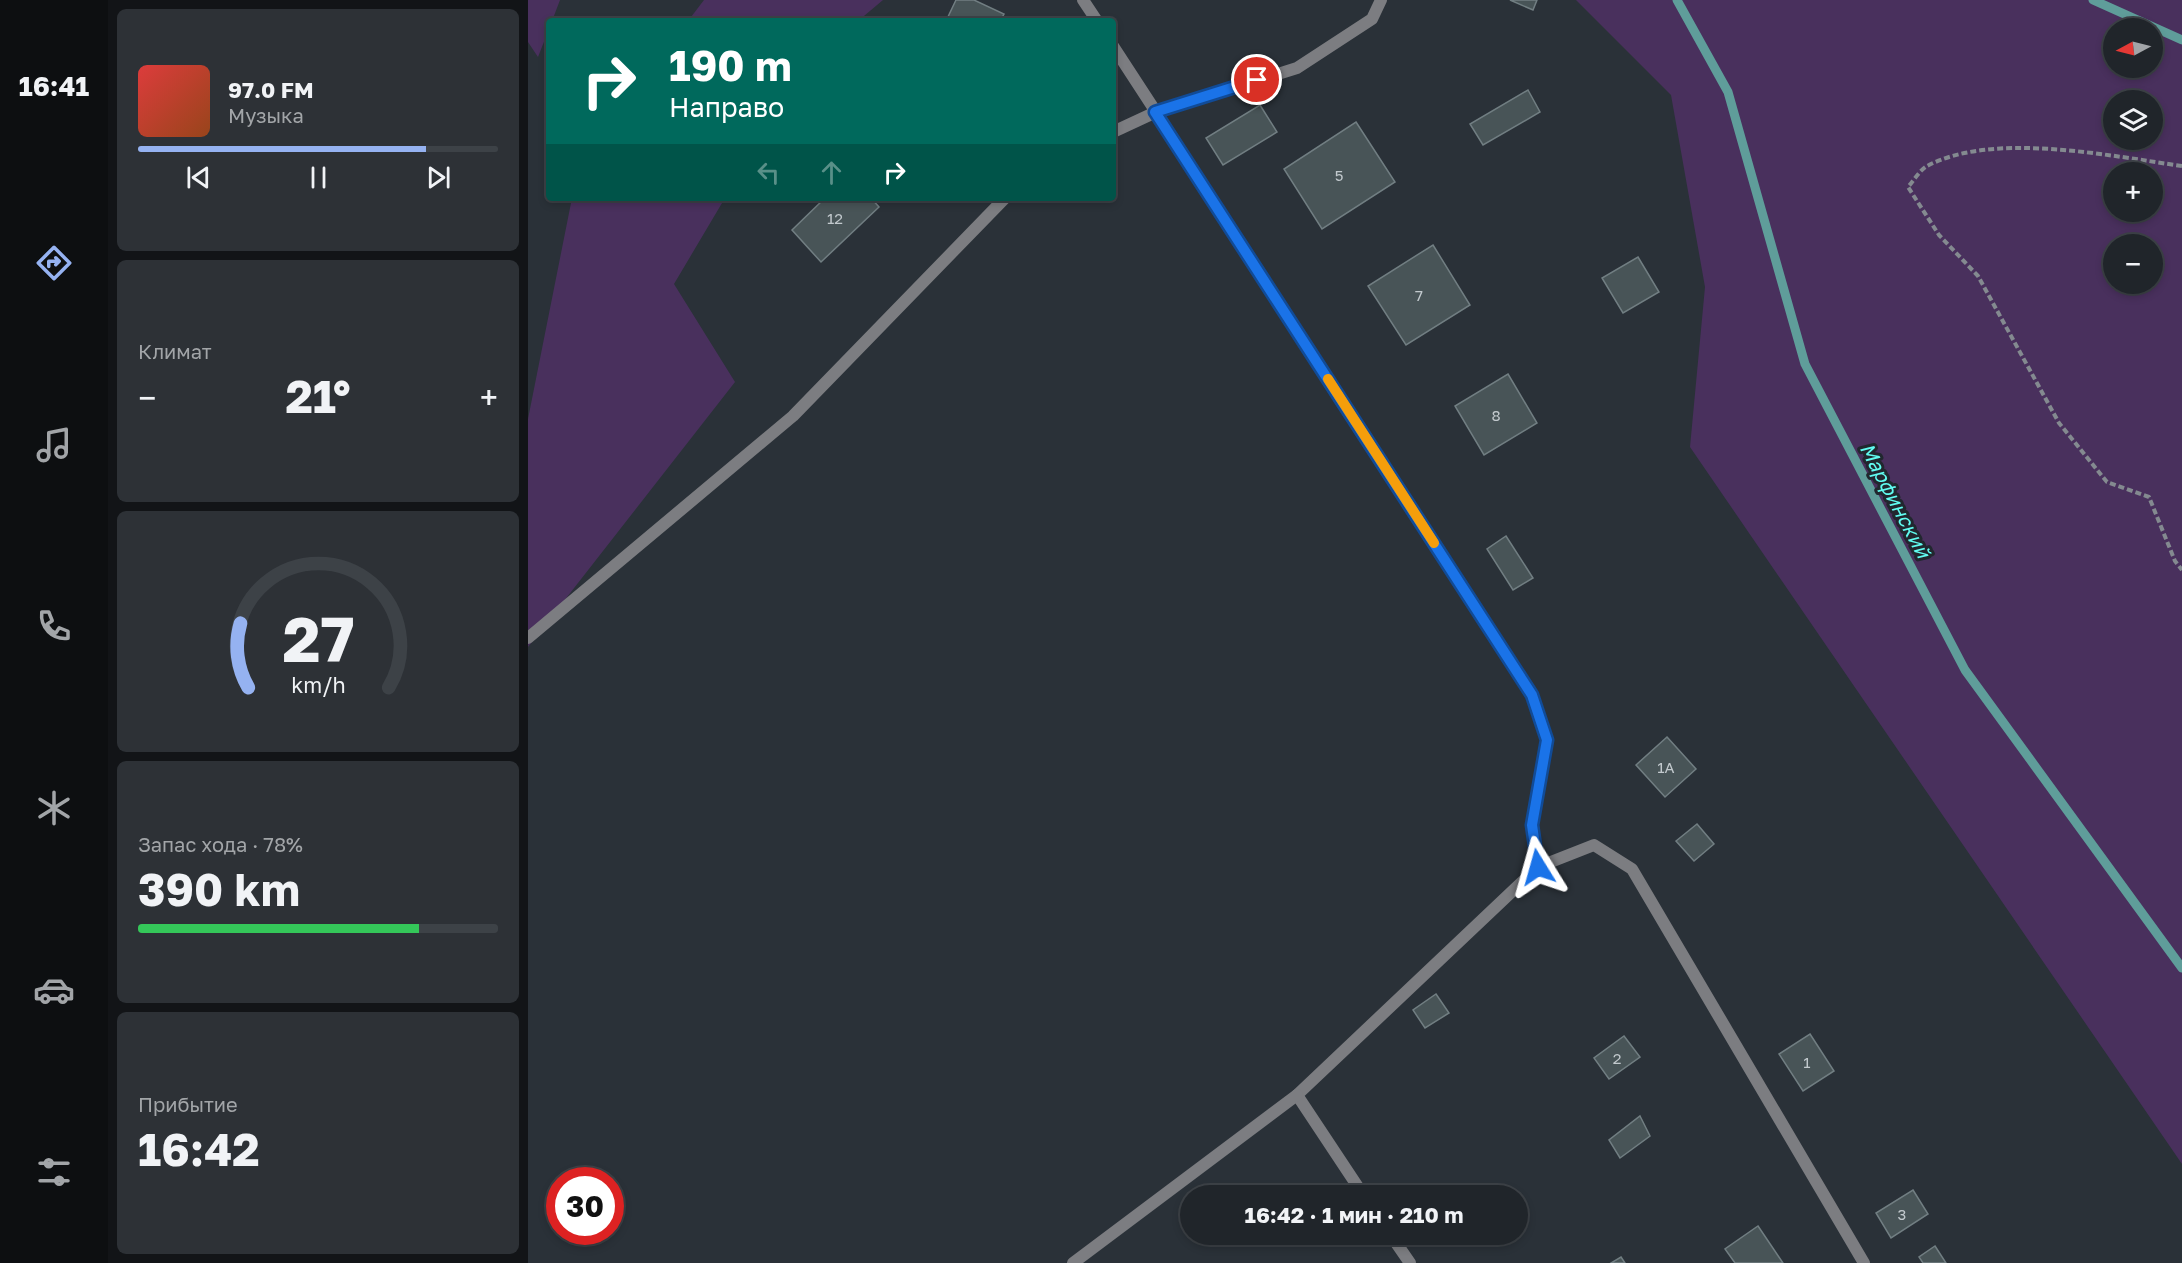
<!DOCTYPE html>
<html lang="ru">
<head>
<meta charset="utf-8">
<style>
	:root { --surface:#20252a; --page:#2d3136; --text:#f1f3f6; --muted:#a2a5a8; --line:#3d4247; --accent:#95b2f1 }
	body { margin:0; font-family:"Golos Text",sans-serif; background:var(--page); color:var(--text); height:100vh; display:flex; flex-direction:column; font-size:22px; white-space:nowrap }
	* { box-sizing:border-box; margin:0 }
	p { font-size:20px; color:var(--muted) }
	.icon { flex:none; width:33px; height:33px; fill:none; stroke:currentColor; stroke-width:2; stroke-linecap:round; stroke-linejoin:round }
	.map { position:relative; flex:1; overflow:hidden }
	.details { display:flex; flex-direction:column; gap:9px; padding:9px; background:#121417; width:420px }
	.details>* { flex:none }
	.guide { position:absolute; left:18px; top:18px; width:570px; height:183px; border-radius:6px; box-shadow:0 3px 9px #0003,0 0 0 2px var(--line); background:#00695c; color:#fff; overflow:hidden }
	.needle { width:39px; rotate:263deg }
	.buttons { position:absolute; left:1575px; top:18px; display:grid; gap:12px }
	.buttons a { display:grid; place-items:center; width:60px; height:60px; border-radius:50%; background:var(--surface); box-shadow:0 3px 9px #0003,0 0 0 2px var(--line); font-size:30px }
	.speed { position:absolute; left:18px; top:1167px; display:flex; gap:12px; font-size:30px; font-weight:700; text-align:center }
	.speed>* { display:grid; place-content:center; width:78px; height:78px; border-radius:50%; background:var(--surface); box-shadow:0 3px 9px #0003,0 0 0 2px var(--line); line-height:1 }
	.speed .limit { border:9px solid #d22; background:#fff; color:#111 }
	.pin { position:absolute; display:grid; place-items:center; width:51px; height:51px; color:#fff; margin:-26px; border:3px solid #fff; border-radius:50%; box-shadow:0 2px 6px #0007 }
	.me { position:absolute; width:66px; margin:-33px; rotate:352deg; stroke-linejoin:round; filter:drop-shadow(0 0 4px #0008) }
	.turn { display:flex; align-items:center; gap:21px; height:126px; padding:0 24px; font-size:27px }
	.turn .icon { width:78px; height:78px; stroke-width:2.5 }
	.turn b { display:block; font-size:42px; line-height:51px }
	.lanes { display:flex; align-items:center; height:57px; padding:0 24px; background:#0003; justify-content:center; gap:30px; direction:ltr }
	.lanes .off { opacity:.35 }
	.big { font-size:45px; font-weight:700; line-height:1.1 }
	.details .card { flex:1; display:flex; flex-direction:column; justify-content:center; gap:9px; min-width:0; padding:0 21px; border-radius:9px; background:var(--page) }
	.details .dial { align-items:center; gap:0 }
	.dial svg { height:156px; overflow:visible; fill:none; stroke:var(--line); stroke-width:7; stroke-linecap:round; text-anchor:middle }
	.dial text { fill:var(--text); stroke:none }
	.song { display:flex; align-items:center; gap:18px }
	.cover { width:72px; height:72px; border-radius:9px; background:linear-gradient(135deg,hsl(0 70% 55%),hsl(20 70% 35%)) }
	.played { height:6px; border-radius:3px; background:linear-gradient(90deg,var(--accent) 80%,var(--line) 80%) }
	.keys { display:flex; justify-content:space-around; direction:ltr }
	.heat { display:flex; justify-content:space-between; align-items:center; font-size:33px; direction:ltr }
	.charge { height:9px; border-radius:4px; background:linear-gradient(90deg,#34c759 78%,var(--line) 0) }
	.trip { position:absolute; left:652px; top:1185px; width:348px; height:60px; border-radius:30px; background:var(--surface); box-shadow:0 3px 9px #0003,0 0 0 2px var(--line); font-weight:700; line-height:60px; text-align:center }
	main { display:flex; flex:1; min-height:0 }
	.tab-bar { display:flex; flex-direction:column; width:108px; justify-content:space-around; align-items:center; background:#0d0f11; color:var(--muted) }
	.tab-bar .icon { width:42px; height:42px }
	.tab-bar .selected { color:var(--accent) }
	.tab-bar b { font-size:27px; color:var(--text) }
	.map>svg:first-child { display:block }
	.green { fill:#49305d; fill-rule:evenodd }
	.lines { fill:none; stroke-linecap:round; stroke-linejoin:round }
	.stream { stroke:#5f9d9a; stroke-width:9 }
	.building { fill:#485457; stroke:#717e82; stroke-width:1.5 }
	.path { stroke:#848a90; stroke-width:4; stroke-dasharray:6 3; stroke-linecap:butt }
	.service { stroke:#7c7d81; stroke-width:12 }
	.minor { stroke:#7c7d81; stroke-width:12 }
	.route-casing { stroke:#114b97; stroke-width:15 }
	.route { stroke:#1a73e8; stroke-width:10 }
	.slow { stroke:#f59e0b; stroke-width:10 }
	.labels { text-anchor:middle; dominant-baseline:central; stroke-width:6; stroke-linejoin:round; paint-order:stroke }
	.number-label { font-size:15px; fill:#c2c9cd }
	.water-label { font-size:20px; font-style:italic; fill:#61fcf1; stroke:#21272e }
</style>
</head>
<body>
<main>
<nav class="tab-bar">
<b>16:41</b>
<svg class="icon selected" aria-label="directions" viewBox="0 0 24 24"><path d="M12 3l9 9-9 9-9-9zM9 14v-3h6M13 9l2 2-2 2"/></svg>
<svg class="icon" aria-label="music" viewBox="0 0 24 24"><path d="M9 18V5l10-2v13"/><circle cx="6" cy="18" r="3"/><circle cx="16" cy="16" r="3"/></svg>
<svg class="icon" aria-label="phone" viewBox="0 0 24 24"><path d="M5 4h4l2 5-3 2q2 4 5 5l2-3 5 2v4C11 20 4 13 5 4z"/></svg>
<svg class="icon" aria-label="climate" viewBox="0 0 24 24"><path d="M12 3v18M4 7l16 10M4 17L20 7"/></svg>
<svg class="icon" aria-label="car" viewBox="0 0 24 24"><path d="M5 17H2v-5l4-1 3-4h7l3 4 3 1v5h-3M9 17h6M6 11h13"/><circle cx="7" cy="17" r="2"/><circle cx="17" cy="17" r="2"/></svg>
<svg class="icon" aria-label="filters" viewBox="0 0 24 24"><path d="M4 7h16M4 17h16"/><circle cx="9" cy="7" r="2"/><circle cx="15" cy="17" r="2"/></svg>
</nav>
<section class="details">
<div class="card">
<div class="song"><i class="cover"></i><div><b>97.0 FM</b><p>Музыка</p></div></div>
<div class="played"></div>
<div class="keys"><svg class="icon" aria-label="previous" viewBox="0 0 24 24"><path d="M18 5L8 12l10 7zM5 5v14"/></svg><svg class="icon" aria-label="pause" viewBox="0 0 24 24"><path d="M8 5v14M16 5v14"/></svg><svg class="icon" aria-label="next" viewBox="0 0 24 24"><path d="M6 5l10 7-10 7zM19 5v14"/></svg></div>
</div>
<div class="card"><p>Климат</p>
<div class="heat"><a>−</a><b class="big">21°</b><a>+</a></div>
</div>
<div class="card dial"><svg viewBox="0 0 100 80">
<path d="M14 69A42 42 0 1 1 86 69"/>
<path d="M14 69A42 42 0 0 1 10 36" stroke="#95b2f1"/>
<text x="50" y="56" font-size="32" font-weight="700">27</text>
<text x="50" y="72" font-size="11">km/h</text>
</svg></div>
<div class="card"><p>Запас хода · 78%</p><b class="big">390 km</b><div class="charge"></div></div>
<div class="card"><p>Прибытие</p><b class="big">16:42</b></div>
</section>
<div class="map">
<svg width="1654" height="1263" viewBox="0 0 1654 1263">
	<rect width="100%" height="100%" fill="#2a3138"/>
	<g class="green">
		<polygon points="0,0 32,0 24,21 21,21 21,29 10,57 0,42"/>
		<polygon points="176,0 355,0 330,21 160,21"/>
		<path d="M1048,0H1654V1164L1162,447L1177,287L1143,95ZM1586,28H1624V68H1586ZM1586,100H1624V140H1586ZM1586,172H1624V212H1586ZM1586,244H1624V284H1586Z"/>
		<polygon points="44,198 197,198 146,284 207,382 0,647 0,419"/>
	</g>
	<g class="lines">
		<g class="stream">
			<polyline points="1149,0 1200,92 1277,364 1437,670 1654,968"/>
			<polyline points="1565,0 1654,40"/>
		</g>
	</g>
	<g class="building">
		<polygon points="428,0 446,0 476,14 472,21 418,21"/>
		<polygon points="982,0 1009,0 1005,10"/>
		<polygon points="1000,90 1012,112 955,145 942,124"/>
		<polygon points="732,105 749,132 695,165 678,138"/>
		<polygon points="828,122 867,182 794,229 756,169"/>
		<polygon points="297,198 343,198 351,207 293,262 264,230"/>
		<polygon points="905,245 942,305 878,345 840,286"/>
		<polygon points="1110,257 1131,292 1095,313 1074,278"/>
		<polygon points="980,374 1009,423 956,455 927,406"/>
		<polygon points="978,536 1005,578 985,590 959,549"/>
		<polygon points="1139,737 1168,769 1137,797 1108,765"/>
		<polygon points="1169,824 1186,844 1166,861 1148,841"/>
		<polygon points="908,994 921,1013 897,1028 885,1010"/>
		<polygon points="1282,1034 1306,1071 1275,1091 1251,1054"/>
		<polygon points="1096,1036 1112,1057 1081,1079 1066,1058"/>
		<polygon points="1112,1116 1122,1136 1092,1158 1081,1140"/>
		<polygon points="1385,1190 1400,1214 1363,1238 1348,1213"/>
		<polygon points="1230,1226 1255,1263 1207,1263 1197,1249"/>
		<polygon points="1407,1246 1418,1263 1395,1263 1391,1257"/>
		<polygon points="1093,1257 1097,1263 1083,1263"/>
	</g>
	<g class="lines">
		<path class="path" d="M1654,166C1582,156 1465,131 1399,166C1392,170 1386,180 1380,187L1411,235L1450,276L1531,423L1579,482L1621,497L1647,561L1654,570"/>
		<g class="service">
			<polyline points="555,0 569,21"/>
			<polyline points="585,46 628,112"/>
			<polyline points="836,1196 769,1095 1010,867"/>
			<polyline points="862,1234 882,1263"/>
			<polyline points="545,1263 769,1095"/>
		</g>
		<g class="minor">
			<polyline points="628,112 1004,695 1019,740 1004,825 1010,867 1066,845 1104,869 1336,1263"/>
			<polyline points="585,132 628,112 769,68 844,19 853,0"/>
			<polyline points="0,638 265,416 477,198"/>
		</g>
	</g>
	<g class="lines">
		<g class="route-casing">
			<polyline id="route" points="729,80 627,112 1004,695 1019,740 1004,825 1010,867"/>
		</g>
		<use href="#route" class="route"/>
		<polyline class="slow" points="800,379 906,543"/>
	</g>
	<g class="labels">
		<g class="number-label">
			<text x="811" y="175">5</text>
			<text x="307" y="218">12</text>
			<text x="891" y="295">7</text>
			<text x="968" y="415">8</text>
			<text x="1138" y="767">1А</text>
			<text x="1089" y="1058">2</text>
			<text x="1279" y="1062">1</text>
			<text x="1374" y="1214">3</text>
		</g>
		<g class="water-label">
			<text transform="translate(1368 500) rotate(62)">Марфинский</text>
		</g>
	</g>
</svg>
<div class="buttons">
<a><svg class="needle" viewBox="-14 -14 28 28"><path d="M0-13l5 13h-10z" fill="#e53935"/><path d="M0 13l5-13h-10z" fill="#a2a5a8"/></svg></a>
<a><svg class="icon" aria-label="layers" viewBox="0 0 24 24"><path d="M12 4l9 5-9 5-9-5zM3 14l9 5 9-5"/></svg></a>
<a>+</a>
<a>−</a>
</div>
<div class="speed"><div class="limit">30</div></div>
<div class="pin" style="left:729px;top:80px;background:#d93025"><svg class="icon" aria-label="arrive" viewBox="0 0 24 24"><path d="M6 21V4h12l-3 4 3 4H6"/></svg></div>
<svg class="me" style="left:1010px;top:867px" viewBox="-20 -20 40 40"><path d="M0-17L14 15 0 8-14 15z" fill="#1a73e8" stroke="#fff" stroke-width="4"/></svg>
<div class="trip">16:42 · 1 мин · 210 m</div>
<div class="guide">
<div class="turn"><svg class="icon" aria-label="right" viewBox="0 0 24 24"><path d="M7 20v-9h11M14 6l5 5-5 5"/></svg><div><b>190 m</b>Направо</div></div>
<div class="lanes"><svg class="icon off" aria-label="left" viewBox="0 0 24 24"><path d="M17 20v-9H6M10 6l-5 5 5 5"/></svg><svg class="icon off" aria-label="ahead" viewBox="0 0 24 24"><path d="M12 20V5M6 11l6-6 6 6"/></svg><svg class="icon" aria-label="right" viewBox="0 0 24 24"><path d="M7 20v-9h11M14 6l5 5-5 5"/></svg></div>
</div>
</div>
</main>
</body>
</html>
